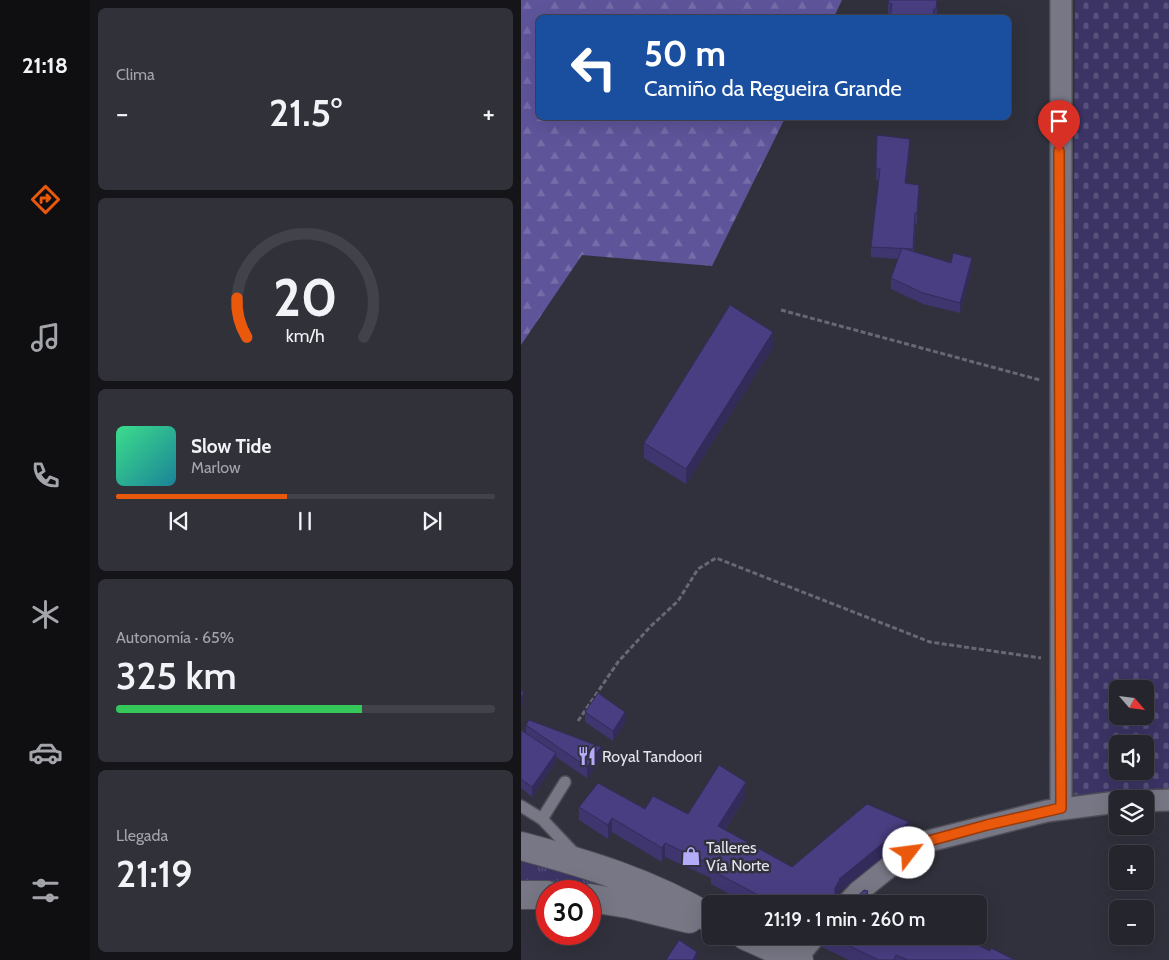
<!DOCTYPE html>
<html lang="es">
<head>
<meta charset="utf-8">
<style>
	:root { --surface:#25252e; --page:#31313a; --text:#f1f3f6; --muted:#a3a5aa; --line:#42424a; --accent:#ea580c }
	body { margin:0; font-family:Cabin,sans-serif; background:var(--page); color:var(--text); height:100vh; display:flex; flex-direction:column; font-size:19px; white-space:nowrap }
	* { box-sizing:border-box; margin:0 }
	p { font-size:16px; color:var(--muted) }
	.icon { flex:none; width:28px; height:28px; fill:none; stroke:currentColor; stroke-width:2; stroke-linecap:round; stroke-linejoin:round }
	.map { position:relative; flex:1; overflow:hidden }
	.sheet { display:flex; flex-direction:column; gap:8px; padding:8px; background:#141419; width:431px }
	.sheet>* { flex:none }
	.hud { position:absolute; left:15px; top:15px; width:475px; height:105px; border-radius:8px; box-shadow:0 5px 20px #0002,0 0 0 1px var(--line); background:#1a4fa0; color:#fff; overflow:hidden }
	.needle { width:32px; rotate:118deg }
	.fabs { position:absolute; left:588px; top:680px; display:grid; gap:10px }
	.fabs a { display:grid; place-items:center; width:45px; height:45px; border-radius:8px; background:var(--surface); box-shadow:0 5px 20px #0002,0 0 0 1px var(--line); font-size:25px }
	.speed { position:absolute; left:15px; top:880px; display:flex; gap:10px; font-size:25px; font-weight:700; text-align:center }
	.speed>* { display:grid; place-content:center; width:65px; height:65px; border-radius:50%; background:var(--surface); box-shadow:0 5px 20px #0002,0 0 0 1px var(--line); line-height:1 }
	.speed .limit { border:8px solid #d22; background:#fff; color:#111 }
	.pin { position:absolute; display:grid; place-items:center; width:42px; height:42px; color:#fff; margin:-51px -21px; border-radius:50% 50% 50% 0; rotate:-45deg; box-shadow:0 0 5px #0007 }
	.pin .icon { rotate:45deg }
	.me { position:absolute; width:55px; margin:-28px; rotate:60deg; stroke-linejoin:round; filter:drop-shadow(0 0 4px #0008) }
	.turn { display:flex; align-items:center; gap:18px; height:105px; padding:0 25px; font-size:22px }
	.turn .icon { width:65px; height:65px; stroke-width:2.5 }
	.turn b { display:block; font-size:35px; line-height:42px }
	.big { font-size:38px; font-weight:600; line-height:1.1 }
	.sheet .card { flex:1; display:flex; flex-direction:column; justify-content:center; gap:8px; min-width:0; padding:0 18px; border-radius:8px; background:var(--page) }
	.sheet .dial { align-items:center; gap:0 }
	.dial svg { height:130px; overflow:visible; fill:none; stroke:var(--line); stroke-width:7; stroke-linecap:round; text-anchor:middle }
	.dial text { fill:var(--text); stroke:none }
	.song { display:flex; align-items:center; gap:15px }
	.cover { width:60px; height:60px; border-radius:8px; background:linear-gradient(135deg,hsl(150 70% 55%),hsl(190 70% 35%)) }
	.played { height:5px; border-radius:2px; background:linear-gradient(90deg,var(--accent) 45%,var(--line) 45%) }
	.keys { display:flex; justify-content:space-around; direction:ltr }
	.heat { display:flex; justify-content:space-between; align-items:center; font-size:28px; direction:ltr }
	.charge { height:8px; border-radius:4px; background:linear-gradient(90deg,#34c759 65%,var(--line) 0) }
	.trip { position:absolute; left:181px; top:895px; width:285px; height:50px; border-radius:8px; background:var(--surface); box-shadow:0 5px 20px #0002,0 0 0 1px var(--line); font-weight:600; line-height:50px; text-align:center }
	main { display:flex; flex:1; min-height:0 }
	.tab-bar { display:flex; flex-direction:column; width:90px; justify-content:space-around; align-items:center; background:#0f0f12; color:var(--muted) }
	.tab-bar .icon { width:35px; height:35px }
	.tab-bar .selected { color:var(--accent) }
	.tab-bar b { font-size:22px; color:var(--text) }
	.map>svg:first-child { display:block }
	.grass { fill:url(#grass-tufts) }
	.forest { fill:url(#forest-firs) }
	.cemetery { fill:url(#cemetery-stones); fill-rule:evenodd }
	.lines { fill:none; stroke-linecap:round; stroke-linejoin:round }
	.service-casing { stroke:#4e4d57; stroke-width:14 }
	.minor-casing { stroke:#4e4d57; stroke-width:24 }
	.secondary-casing { stroke:#4e4d57; stroke-width:30 }
	.path { stroke:#686873; stroke-width:3; stroke-dasharray:5 2.5; stroke-linecap:butt }
	.service { stroke:#777785; stroke-width:11 }
	.minor { stroke:#777785; stroke-width:21 }
	.secondary { stroke:#777785; stroke-width:28 }
	.wall { fill:#3f356f }
	.shaded-wall { fill:#332b5a }
	.building { fill:#493e81; stroke:#332b5a }
	.route-casing { stroke:#983908; stroke-width:12 }
	.route { stroke:#ea580c; stroke-width:9 }
	.labels { text-anchor:middle; dominant-baseline:central; stroke-width:5; stroke-linejoin:round; paint-order:stroke }
	.poi-label { font-size:16px; fill:#e3e3eb; stroke:#31313d; text-anchor:start }
</style>
</head>
<body>
<main>
<nav class="tab-bar">
<b>21:18</b>
<svg class="icon selected" aria-label="directions" viewBox="0 0 24 24"><path d="M12 3l9 9-9 9-9-9zM9 14v-3h6M13 9l2 2-2 2"/></svg>
<svg class="icon" aria-label="music" viewBox="0 0 24 24"><path d="M9 18V5l10-2v13"/><circle cx="6" cy="18" r="3"/><circle cx="16" cy="16" r="3"/></svg>
<svg class="icon" aria-label="phone" viewBox="0 0 24 24"><path d="M5 4h4l2 5-3 2q2 4 5 5l2-3 5 2v4C11 20 4 13 5 4z"/></svg>
<svg class="icon" aria-label="climate" viewBox="0 0 24 24"><path d="M12 3v18M4 7l16 10M4 17L20 7"/></svg>
<svg class="icon" aria-label="car" viewBox="0 0 24 24"><path d="M5 17H2v-5l4-1 3-4h7l3 4 3 1v5h-3M9 17h6M6 11h13"/><circle cx="7" cy="17" r="2"/><circle cx="17" cy="17" r="2"/></svg>
<svg class="icon" aria-label="filters" viewBox="0 0 24 24"><path d="M4 7h16M4 17h16"/><circle cx="9" cy="7" r="2"/><circle cx="15" cy="17" r="2"/></svg>
</nav>
<section class="sheet">
<div class="card"><p>Clima</p>
<div class="heat"><a>−</a><b class="big">21.5°</b><a>+</a></div>
</div>
<div class="card dial"><svg viewBox="0 0 100 80">
<path d="M14 69A42 42 0 1 1 86 69"/>
<path d="M14 69A42 42 0 0 1 8 45" stroke="#ea580c"/>
<text x="50" y="56" font-size="32" font-weight="700">20</text>
<text x="50" y="72" font-size="11">km/h</text>
</svg></div>
<div class="card">
<div class="song"><i class="cover"></i><div><b>Slow Tide</b><p>Marlow</p></div></div>
<div class="played"></div>
<div class="keys"><svg class="icon" aria-label="previous" viewBox="0 0 24 24"><path d="M18 5L8 12l10 7zM5 5v14"/></svg><svg class="icon" aria-label="pause" viewBox="0 0 24 24"><path d="M8 5v14M16 5v14"/></svg><svg class="icon" aria-label="next" viewBox="0 0 24 24"><path d="M6 5l10 7-10 7zM19 5v14"/></svg></div>
</div>
<div class="card"><p>Autonomía · 65%</p><b class="big">325 km</b><div class="charge"></div></div>
<div class="card"><p>Llegada</p><b class="big">21:19</b></div>
</section>
<div class="map">
<svg width="648" height="960" viewBox="0 0 648 960">
	<defs>
		<pattern id="grass-tufts" width="24" height="20" patternUnits="userSpaceOnUse" patternTransform="scale(1.25)"><rect width="24" height="20" fill="#3b3465"/><path d="M3 7l-1-3M5 7V3M7 7l1-3M15 17l-1-3M17 17v-4M19 17l1-3" fill="none" stroke="#57517b"/></pattern>
		<pattern id="forest-firs" width="22" height="20" patternUnits="userSpaceOnUse" patternTransform="scale(1.25)"><rect width="22" height="20" fill="#5e549a"/><path d="M5 1l3.5 6h-7zM16 11l3.5 6h-7z" fill="#756ca8"/></pattern>
		<pattern id="cemetery-stones" width="16" height="16" patternUnits="userSpaceOnUse" patternTransform="scale(1.25)"><rect width="16" height="16" fill="#3b3465"/><path d="M2 7V4a2 2 0 0 1 4 0v3zM10 15v-3a2 2 0 0 1 4 0v3z" fill="#57517b"/></pattern>
	</defs>
	<rect width="100%" height="100%" fill="#31313d"/>
	<polygon class="grass" points="0,854 46,866 102,893 45,884 0,883"/>
	<polygon class="forest" points="0,0 321,0 313,17 18,18 18,118 264,118 191,266 61,255 0,345"/>
	<path class="cemetery" d="M554,0H648V788L550,795ZM596,689H624V716H596ZM596,744H624V771H596Z"/>
	<g class="lines">
		<g class="service-casing">
			<g id="service">
				<polyline points="0,806 21,819 55,855"/>
				<polyline points="21,819 44,782"/>
			</g>
		</g>
		<g class="minor-casing">
			<g id="minor">
				<polyline points="540,0 540,808"/>
				<polyline points="624,801 648,800"/>
				<polyline points="326,904 337,892 373,863 404,842 526,811 596,802"/>
				<polyline points="275,958 294,936"/>
			</g>
		</g>
		<g class="secondary-casing">
			<g id="secondary">
				<path d="M0,846C67,864 130,883 190,919"/>
				<polyline points="0,895 26,895"/>
				<polyline points="69,898 107,904 168,919"/>
				<polyline points="225,936 278,960"/>
			</g>
		</g>
		<g class="path">
			<polyline points="260,310 519,380"/>
			<polyline points="57,721 97,662 129,627 157,601 177,569 195,558 409,642 520,658"/>
		</g>
		<use href="#service" class="service"/>
		<use href="#minor" class="minor"/>
		<use href="#secondary" class="secondary"/>
	</g>
	<g class="wall">
		<polygon points="416,0 416,18 369,18 370,14 367,14 367,3"/>
		<polygon points="356,135 389,150 385,183 398,195 396,224 394,223 393,252 451,268 439,313 402,304 370,289 370,278 377,259 350,257 350,247 358,180 355,180"/>
		<polygon points="252,347 165,484 123,458 123,443"/>
		<polygon points="64,712 104,723 92,741 64,722"/>
		<polygon points="5,725 80,758 66,778 35,757 35,762 11,797 0,788 0,730 5,733"/>
		<polygon points="225,796 204,830 271,867 388,836 319,891 319,893 316,898 317,899 324,902 347,901 353,904 227,904 190,884 190,878 144,857 141,862 91,832 87,839 58,820 58,807 124,809 167,814"/>
		<polygon points="301,936 438,936 469,951 494,960 328,960 301,947"/>
	</g>
	<g class="shaded-wall">
		<polygon points="389,139 389,150 384,193 384,183"/>
		<polygon points="398,185 398,195 396,224 396,213"/>
		<polygon points="451,258 451,268 439,313 439,303"/>
		<polygon points="252,332 252,347 165,484 165,469"/>
		<polygon points="3,692 3,703 0,708 0,698"/>
		<polygon points="104,712 104,723 92,741 92,731"/>
		<polygon points="80,747 80,758 66,778 66,767"/>
		<polygon points="35,753 35,762 11,797 11,787"/>
		<polygon points="225,782 225,796 197,840 197,826"/>
		<polygon points="91,818 91,832 87,839 87,825"/>
		<polygon points="388,822 388,836 319,891 319,893 314,902 314,888 318,879"/>
		<polygon points="144,843 144,857 141,862 141,848"/>
		<polygon points="347,891 347,904 343,899"/>
		<polygon points="176,952 176,960 172,960"/>
	</g>
	<g class="building">
		<polygon points="368,0 416,0 415,9 413,9 412,18 369,18 371,4 367,3"/>
		<polygon points="356,135 389,139 384,183 398,185 396,213 394,213 392,249 350,247 359,169 355,169"/>
		<polygon points="381,248 430,263 432,253 451,258 439,303 402,293 370,278"/>
		<polygon points="209,305 252,332 165,469 123,443"/>
		<polygon points="0,690 3,692 0,698"/>
		<polygon points="77,693 104,712 92,731 64,712"/>
		<polygon points="8,720 80,747 66,767 5,725"/>
		<polygon points="0,730 35,753 11,787 0,779"/>
		<polygon points="198,765 225,782 197,826 271,867 346,804 388,822 318,879 319,879 314,888 314,893 317,899 324,902 330,902 343,890 347,891 343,899 353,904 254,904 190,870 193,866 144,843 141,848 91,818 87,825 58,807 77,783 124,809 132,796 167,814"/>
		<polygon points="307,936 438,936 469,951 470,948 494,960 387,960 375,955 373,960 358,960"/>
		<polygon points="158,940 176,952 172,960 145,960"/>
	</g>
	<g class="lines">
		<g class="route-casing">
			<polyline id="route" points="388,853 404,842 466,825 540,808 538,151"/>
		</g>
		<use href="#route" class="route"/>
	</g>
	<defs>
		<g id="restaurant-bare" transform="scale(1.5)"><path d="M-5-6h1v4h1v-4h1v4h1v-4h1v5L-1.5 .5V6h-2V.5L-5-1ZM5-6V6H3V1.5H1.5Q1.5-4 5-6Z" fill="#b4acf9" stroke="#31313d" stroke-width="2.5" paint-order="stroke"/></g>
		<g id="shop-bare" transform="scale(1.5)"><path d="M-5-2.5h2.3a2.7 3.5 0 0 1 5.4 0H5L5.5 6h-11ZM-1.5-2.5h3a1.5 2.3 0 0 0-3 0Z" fill="#b4acf9" stroke="#31313d" stroke-width="2.5" paint-order="stroke"/></g>
	</defs>
	<g fill-rule="evenodd">
		<use href="#restaurant-bare" x="66" y="756"/>
		<use href="#shop-bare" x="170" y="856"/>
	</g>
	<g class="labels">
		<g class="poi-label">
			<text x="81" y="756">Royal Tandoori</text>
			<text x="185" y="847">Talleres<tspan x="185" dy="18">Vía Norte</tspan></text>
		</g>
	</g>
</svg>
<div class="fabs">
<a><svg class="needle" viewBox="-14 -14 28 28"><path d="M0-13l5 13h-10z" fill="#e53935"/><path d="M0 13l5-13h-10z" fill="#a3a5aa"/></svg></a>
<a><svg class="icon" aria-label="sound" viewBox="0 0 24 24"><path d="M4 9h4l5-4v14l-5-4H4zM17 9q2 3 0 6"/></svg></a>
<a><svg class="icon" aria-label="layers" viewBox="0 0 24 24"><path d="M12 4l9 5-9 5-9-5zM3 14l9 5 9-5"/></svg></a>
<a>+</a>
<a>−</a>
</div>
<div class="speed"><div class="limit">30</div></div>
<div class="pin" style="left:538px;top:151px;background:#d93025"><svg class="icon" aria-label="arrive" viewBox="0 0 24 24"><path d="M6 21V4h12l-3 4 3 4H6"/></svg></div>
<svg class="me" style="left:388px;top:853px" viewBox="-20 -20 40 40"><circle r="19" fill="#fff"/><path d="M0-13L10 11 0 6-10 11z" fill="#ea580c"/></svg>
<div class="trip">21:19 · 1 min · 260 m</div>
<div class="hud">
<div class="turn"><svg class="icon" aria-label="left" viewBox="0 0 24 24"><path d="M17 20v-9H6M10 6l-5 5 5 5"/></svg><div><b>50 m</b>Camiño da Regueira Grande</div></div>
</div>
</div>
</main>
</body>
</html>
